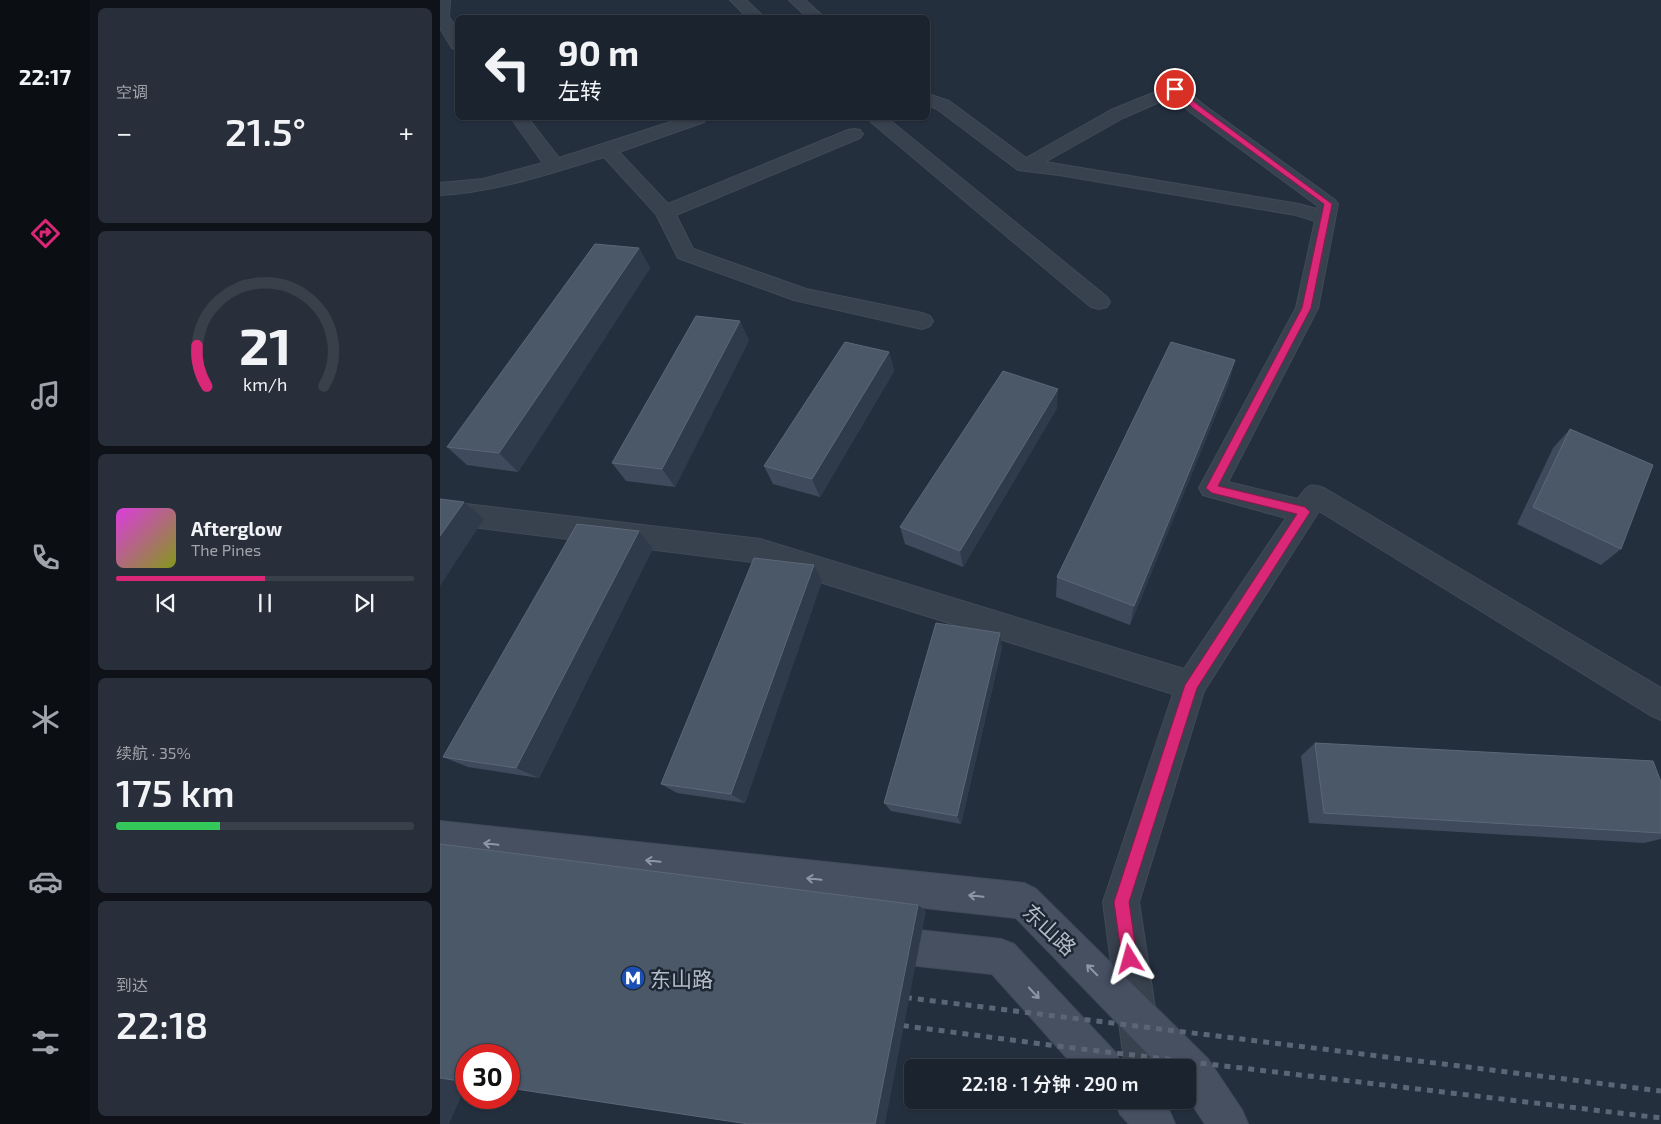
<!DOCTYPE html>
<html lang="zh">
<head>
<meta charset="utf-8">
<style>
	:root { --surface:#1b232e; --page:#282f3a; --text:#f1f3f6; --muted:#a0a4aa; --line:#39404a; --accent:#db2777 }
	body { margin:0; font-family:"Exo 2","Noto Sans SC",sans-serif; background:var(--page); color:var(--text); height:100vh; display:flex; flex-direction:column; font-size:19px; white-space:nowrap }
	* { box-sizing:border-box; margin:0 }
	p { font-size:16px; color:var(--muted) }
	.icon { flex:none; width:28px; height:28px; fill:none; stroke:currentColor; stroke-width:2; stroke-linecap:round; stroke-linejoin:round }
	.map { position:relative; flex:1; overflow:hidden }
	.details { display:flex; flex-direction:column; gap:8px; padding:8px; background:#0f1319; width:350px }
	.details>* { flex:none }
	.top-card { position:absolute; left:15px; top:15px; width:475px; height:105px; border-radius:8px; box-shadow:0 1px 4px #0004,0 0 0 1px var(--line); background:#1b232e; color:var(--text); overflow:hidden }
	.speed { position:absolute; left:15px; top:1044px; display:flex; gap:10px; font-size:25px; font-weight:700; text-align:center }
	.speed>* { display:grid; place-content:center; width:65px; height:65px; border-radius:50%; background:var(--surface); box-shadow:0 1px 4px #0004,0 0 0 1px var(--line); line-height:1 }
	.speed .limit { border:8px solid #d22; background:#fff; color:#111 }
	.pin { position:absolute; display:grid; place-items:center; width:42px; height:42px; color:#fff; margin:-21px; border:2px solid #fff; border-radius:50%; box-shadow:0 1px 5px #0007 }
	.me { position:absolute; width:55px; margin:-28px; rotate:352deg; stroke-linejoin:round; filter:drop-shadow(0 0 4px #0008) }
	.turn { display:flex; align-items:center; gap:18px; height:105px; padding:0 20px; font-size:22px }
	.turn .icon { width:65px; height:65px; stroke-width:2.5 }
	.turn b { display:block; font-size:35px; line-height:42px }
	.big { font-size:38px; font-weight:600; line-height:1.1 }
	.details .card { flex:1; display:flex; flex-direction:column; justify-content:center; gap:8px; min-width:0; padding:0 18px; border-radius:8px; background:var(--page) }
	.details .dial { align-items:center; gap:0 }
	.dial svg { height:130px; overflow:visible; fill:none; stroke:var(--line); stroke-width:7; stroke-linecap:round; text-anchor:middle }
	.dial text { fill:var(--text); stroke:none }
	.song { display:flex; align-items:center; gap:15px }
	.cover { width:60px; height:60px; border-radius:8px; background:linear-gradient(135deg,hsl(300 70% 55%),hsl(70 70% 35%)) }
	.played { height:5px; border-radius:2px; background:linear-gradient(90deg,var(--accent) 50%,var(--line) 50%) }
	.keys { display:flex; justify-content:space-around; direction:ltr }
	.heat { display:flex; justify-content:space-between; align-items:center; font-size:28px; direction:ltr }
	.charge { height:8px; border-radius:4px; background:linear-gradient(90deg,#34c759 35%,var(--line) 0) }
	.trip { position:absolute; left:464px; top:1059px; width:292px; height:50px; border-radius:8px; background:var(--surface); box-shadow:0 1px 4px #0004,0 0 0 1px var(--line); font-weight:600; line-height:50px; text-align:center }
	main { display:flex; flex:1; min-height:0 }
	.tabs { display:flex; flex-direction:column; width:90px; justify-content:space-around; align-items:center; background:#0b0e12; color:var(--muted) }
	.tabs .icon { width:35px; height:35px }
	.tabs .active { color:var(--accent) }
	.tabs b { font-size:22px; color:var(--text) }
	.map>svg:first-child { display:block }
	.lines { fill:none; stroke-linecap:round; stroke-linejoin:round }
	.minor-casing { stroke:#414a57; stroke-width:2 }
	.secondary-casing { stroke:#414a57; stroke-width:2 }
	.minor { fill:#38414e; fill-rule:evenodd }
	.secondary { fill:#465061; fill-rule:evenodd }
	.rail { stroke:#5a6575; stroke-width:5; stroke-dasharray:6 6; stroke-linecap:butt }
	.wall { fill:#3f4b5c }
	.shaded-wall { fill:#2f3b4b }
	.building { fill:#4b5868; stroke:#5c6777 }
	.oneway { stroke:#8e96a5 }
	.route { fill:#db2777; stroke:#8e194d }
	.labels { text-anchor:middle; dominant-baseline:central; stroke-width:5; stroke-linejoin:round; paint-order:stroke }
	.near-street-label { font-size:21px; fill:#b4bcc9; stroke:#1d2633 }
	.near-poi-label { font-size:21px; fill:#b4bcc9; stroke:#1d2633; text-anchor:start }
</style>
</head>
<body>
<main>
<nav class="tabs">
<b>22:17</b>
<svg class="icon active" aria-label="directions" viewBox="0 0 24 24"><path d="M12 3l9 9-9 9-9-9zM9 14v-3h6M13 9l2 2-2 2"/></svg>
<svg class="icon" aria-label="music" viewBox="0 0 24 24"><path d="M9 18V5l10-2v13"/><circle cx="6" cy="18" r="3"/><circle cx="16" cy="16" r="3"/></svg>
<svg class="icon" aria-label="phone" viewBox="0 0 24 24"><path d="M5 4h4l2 5-3 2q2 4 5 5l2-3 5 2v4C11 20 4 13 5 4z"/></svg>
<svg class="icon" aria-label="climate" viewBox="0 0 24 24"><path d="M12 3v18M4 7l16 10M4 17L20 7"/></svg>
<svg class="icon" aria-label="car" viewBox="0 0 24 24"><path d="M5 17H2v-5l4-1 3-4h7l3 4 3 1v5h-3M9 17h6M6 11h13"/><circle cx="7" cy="17" r="2"/><circle cx="17" cy="17" r="2"/></svg>
<svg class="icon" aria-label="filters" viewBox="0 0 24 24"><path d="M4 7h16M4 17h16"/><circle cx="9" cy="7" r="2"/><circle cx="15" cy="17" r="2"/></svg>
</nav>
<section class="details">
<div class="card"><p>空调</p>
<div class="heat"><a>−</a><b class="big">21.5°</b><a>+</a></div>
</div>
<div class="card dial"><svg viewBox="0 0 100 80">
<path d="M14 69A42 42 0 1 1 86 69"/>
<path d="M14 69A42 42 0 0 1 8 44" stroke="#db2777"/>
<text x="50" y="56" font-size="32" font-weight="700">21</text>
<text x="50" y="72" font-size="11">km/h</text>
</svg></div>
<div class="card">
<div class="song"><i class="cover"></i><div><b>Afterglow</b><p>The Pines</p></div></div>
<div class="played"></div>
<div class="keys"><svg class="icon" aria-label="previous" viewBox="0 0 24 24"><path d="M18 5L8 12l10 7zM5 5v14"/></svg><svg class="icon" aria-label="pause" viewBox="0 0 24 24"><path d="M8 5v14M16 5v14"/></svg><svg class="icon" aria-label="next" viewBox="0 0 24 24"><path d="M6 5l10 7-10 7zM19 5v14"/></svg></div>
</div>
<div class="card"><p>续航 · 35%</p><b class="big">175 km</b><div class="charge"></div></div>
<div class="card"><p>到达</p><b class="big">22:18</b></div>
</section>
<div class="map">
<svg width="1221" height="1124" viewBox="0 0 1221 1124">
	<rect width="100%" height="100%" fill="#242f3e"/>
	<g class="lines">
		<g class="minor-casing">
			<g id="minor">
				<polygon points="0,0 10,0 9,17 18,31 18,50 12,48 0,28"/>
				<polygon points="290,0 306,0 325,18 308,18"/>
				<polygon points="349,0 365,0 385,18 368,18"/>
				<path d="M735,84L741,85L761,103L895,200L898,204L878,308L788,482L858,499C866,487 869,482 884,488L1221,688V720L1210,715L879,511L764,691L699,902L724,1068H685L663,902L733,694L320,563L0,523V501L320,539L744,669L846,518L763,495L759,488L856,308L875,221L856,215L619,175L578,170L497,109L488,105V94L509,101L586,158L671,110ZM733,96L749,111L878,206L877,209L859,204L605,162L683,118Z"/>
				<path d="M71,118H88L119,158L243,118H266L264,122L179,152L228,204L408,130L414,129L420,130L423,134L420,138L236,215L253,249L366,289L482,313L490,316L493,321L490,326L482,329L354,300L238,258L216,214L164,157C111,173 56,192 0,195V183L43,179L103,163Z"/>
				<polygon points="429,118 447,118 667,297 670,302 667,307 659,309 651,307 431,122"/>
			</g>
		</g>
		<g class="secondary-casing">
			<g id="secondary">
				<polygon points="0,821 584,883 596,889 768,1059 802,1110 808,1124 765,1124 748,1098 748,1068 721,1068 576,918 0,855"/>
				<polygon points="441,926 561,939 574,944 677,1054 682,1068 636,1068 552,974 441,962 428,957 423,944 428,931"/>
				<polygon points="674,1100 720,1100 729,1110 735,1124 689,1124 680,1114"/>
			</g>
		</g>
		<use href="#minor" class="minor"/>
		<use href="#secondary" class="secondary"/>
		<g class="rail">
			<polyline points="454,996 1221,1091"/>
			<polyline points="451,1024 617,1046 1221,1118"/>
		</g>
	</g>
	<g class="wall">
		<polygon points="199,248 210,268 78,472 27,465 7,447"/>
		<polygon points="309,340 235,487 186,481 172,463"/>
		<polygon points="449,352 454,371 380,497 333,484 324,466"/>
		<polygon points="795,360 788,385 690,625 616,597 617,577"/>
		<polygon points="617,408 523,567 465,544 460,527"/>
		<polygon points="1130,429 1181,549 1161,565 1077,524 1113,448"/>
		<polygon points="199,531 213,548 99,778 28,767 3,757"/>
		<polygon points="382,581 305,803 237,793 221,784"/>
		<polygon points="562,647 521,824 451,811 444,803"/>
		<polygon points="875,743 1221,782 1221,839 1204,843 869,823 861,756"/>
	</g>
	<g class="shaded-wall">
		<polygon points="199,248 210,268 78,472 59,453"/>
		<polygon points="300,321 309,340 235,487 222,469"/>
		<polygon points="449,352 454,371 380,497 372,479"/>
		<polygon points="795,360 788,385 690,625 694,606"/>
		<polygon points="618,389 617,408 523,567 520,551"/>
		<polygon points="24,502 44,519 0,586 0,536"/>
		<polygon points="199,531 213,548 99,778 76,768"/>
		<polygon points="374,565 382,581 305,803 291,794"/>
		<polygon points="560,633 562,647 521,824 517,816"/>
		<polygon points="478,905 486,911 445,1124 435,1124"/>
		<polygon points="26,1073 26,1085 9,1124 0,1124 0,1079 1,1076"/>
	</g>
	<g class="building">
		<polygon points="155,244 199,248 59,453 7,447"/>
		<polygon points="256,316 300,321 222,469 172,463"/>
		<polygon points="405,342 449,352 372,479 324,466"/>
		<polygon points="731,342 795,360 694,606 617,577"/>
		<polygon points="563,371 618,389 520,551 460,527"/>
		<polygon points="1130,429 1213,465 1181,549 1093,507"/>
		<polygon points="0,499 24,502 0,536"/>
		<polygon points="137,524 199,531 76,768 3,757"/>
		<polygon points="314,558 374,565 291,794 221,784"/>
		<polygon points="496,623 560,633 517,816 444,803"/>
		<polygon points="875,743 1213,761 1221,782 1221,833 884,813"/>
		<polygon points="0,844 478,905 435,1124 308,1124 69,1088 69,1055 26,1055 26,1082 0,1078"/>
	</g>
	<defs><path id="oneway-shaft" d="M-6 0H5M1.5-3L5.5 0L1.5 3" fill="none" stroke-width="1.6" stroke-linecap="round" stroke-linejoin="round" transform="scale(1.25)"/></defs>
	<g class="oneway">
		<use href="#oneway-shaft" transform="translate(51 844) rotate(-174)"/>
		<use href="#oneway-shaft" transform="translate(213 861) rotate(-174)"/>
		<use href="#oneway-shaft" transform="translate(374 879) rotate(-174)"/>
		<use href="#oneway-shaft" transform="translate(536 896) rotate(-174)"/>
		<use href="#oneway-shaft" transform="translate(652 970) rotate(-135)"/>
		<use href="#oneway-shaft" transform="translate(594 993) rotate(47)"/>
	</g>
	<polygon class="route" points="733,88 738,88 758,105 892,204 871,308 778,486 865,507 870,512 757,688 689,902 697,959 695,965 690,967 684,965 682,959 674,902 745,685 857,514 772,493 766,488 862,308 884,204 753,108 733,91"/>
	<defs>
		<g id="metro-disc" transform="scale(1.25)"><circle r="9.5" fill="#1a4fb4" stroke="#1d2633"/><path d="M-5.5 5V-5H-3L0 0L3-5H5.5V5H3V-.5L0 4L-3-.5V5Z" fill="#fff"/></g>
	</defs>
	<g fill-rule="evenodd">
		<use href="#metro-disc" x="193" y="978"/>
	</g>
	<g class="labels">
		<g class="near-street-label">
			<text transform="translate(610 929) rotate(43)">东山路</text>
		</g>
		<g class="near-poi-label">
			<text x="210" y="978">东山路</text>
		</g>
	</g>
</svg>
<div class="speed"><div class="limit">30</div></div>
<div class="pin" style="left:735px;top:89px;background:#d93025"><svg class="icon" aria-label="arrive" viewBox="0 0 24 24"><path d="M6 21V4h12l-3 4 3 4H6"/></svg></div>
<svg class="me" style="left:690px;top:959px" viewBox="-20 -20 40 40"><path d="M0-17L14 15 0 8-14 15z" fill="#db2777" stroke="#fff" stroke-width="4"/></svg>
<div class="trip">22:18 · 1 分钟 · 290 m</div>
<div class="top-card">
<div class="turn"><svg class="icon" aria-label="left" viewBox="0 0 24 24"><path d="M17 20v-9H6M10 6l-5 5 5 5"/></svg><div><b>90 m</b>左转</div></div>
</div>
</div>
</main>
</body>
</html>
